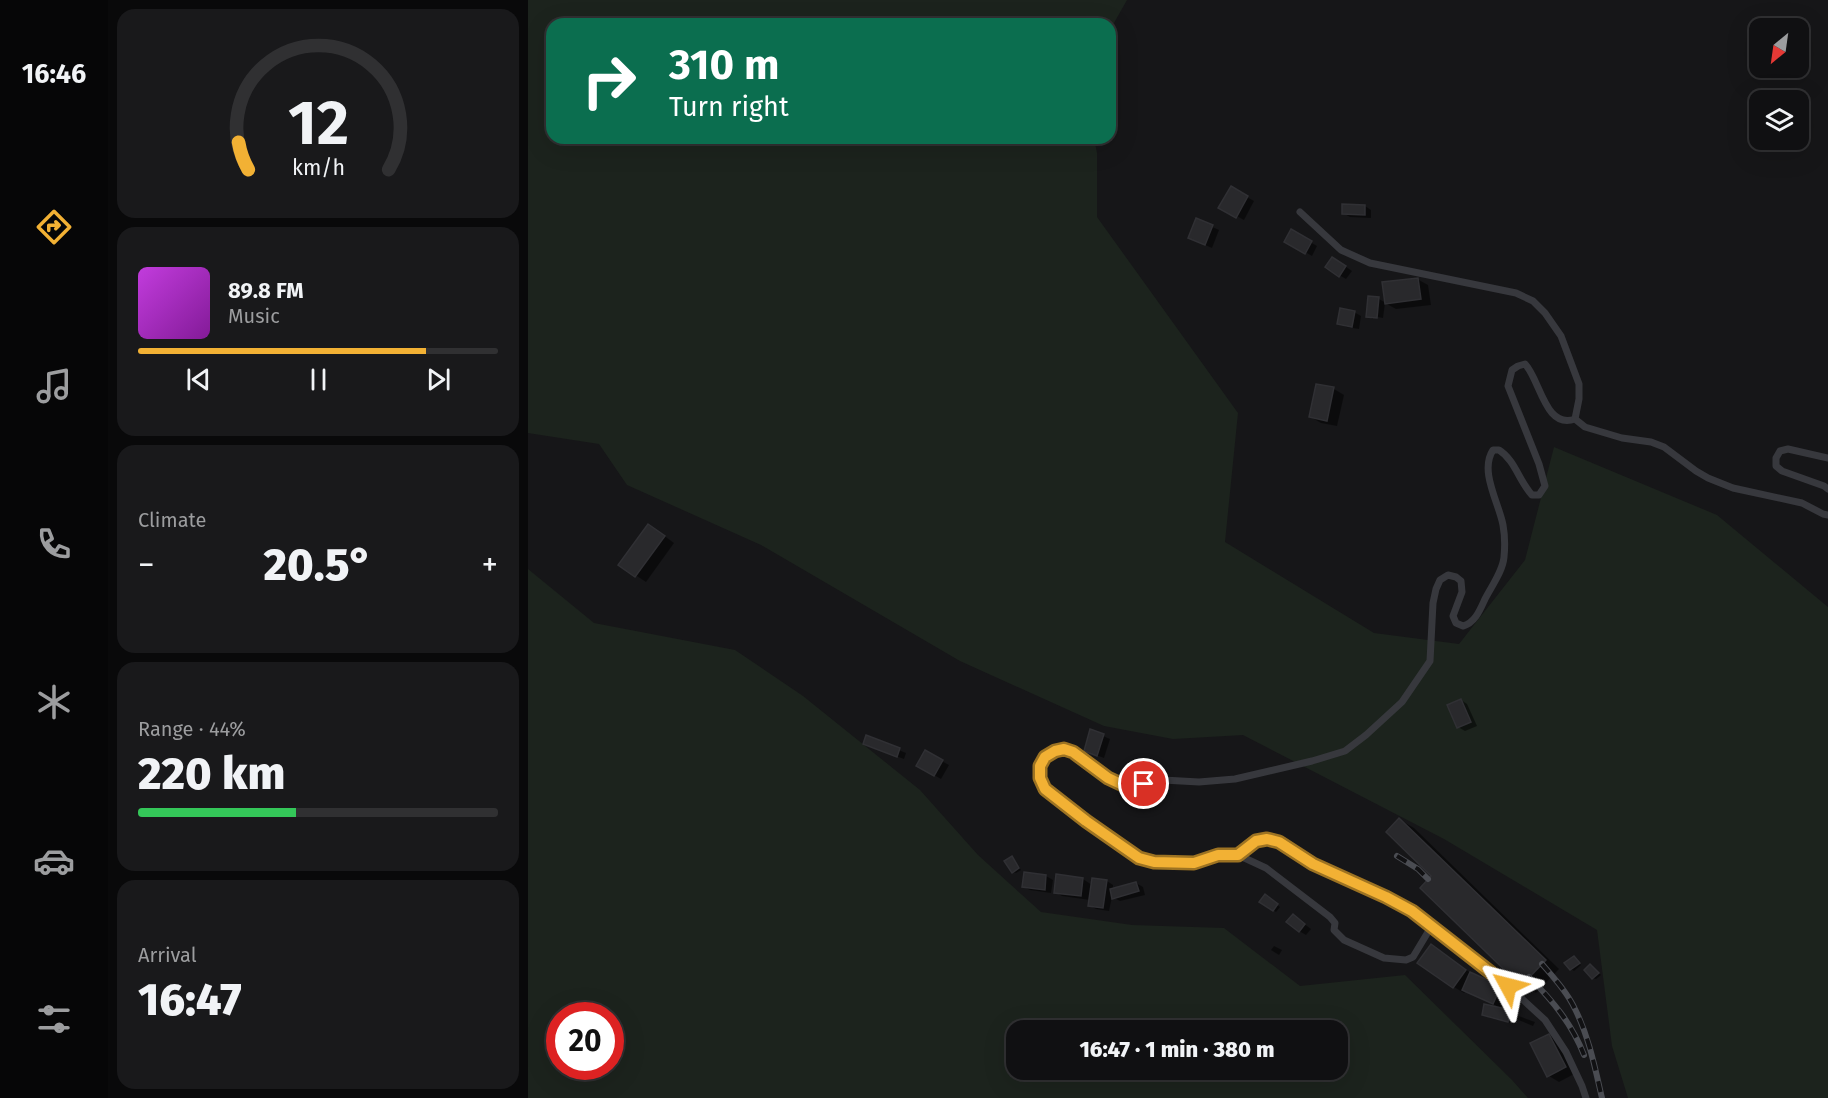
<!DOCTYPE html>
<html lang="en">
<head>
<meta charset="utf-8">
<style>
	:root { --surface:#101012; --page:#19191b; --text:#f1f3f6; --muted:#9c9d9f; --line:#303032; --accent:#f2b134 }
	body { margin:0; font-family:"Fira Sans",sans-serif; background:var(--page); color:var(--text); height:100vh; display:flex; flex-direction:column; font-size:22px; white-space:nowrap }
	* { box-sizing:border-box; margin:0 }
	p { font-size:20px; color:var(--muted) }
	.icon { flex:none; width:33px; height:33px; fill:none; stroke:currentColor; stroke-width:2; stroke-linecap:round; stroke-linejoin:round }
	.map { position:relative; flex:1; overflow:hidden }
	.drawer { display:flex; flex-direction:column; gap:9px; padding:9px; background:#09090a; width:420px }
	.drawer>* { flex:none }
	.hud { position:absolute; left:18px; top:18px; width:570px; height:126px; border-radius:18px; box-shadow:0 6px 24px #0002,0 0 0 2px var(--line); background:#0b6e4f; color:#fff; overflow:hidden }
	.needle { width:39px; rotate:209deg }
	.fabs { position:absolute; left:1221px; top:18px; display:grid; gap:12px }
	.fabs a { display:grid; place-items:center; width:60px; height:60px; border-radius:12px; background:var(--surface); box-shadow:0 6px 24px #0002,0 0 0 2px var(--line); font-size:30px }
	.speed { position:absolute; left:18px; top:1002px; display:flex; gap:12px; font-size:30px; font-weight:700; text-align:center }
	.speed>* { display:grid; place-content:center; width:78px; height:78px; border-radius:50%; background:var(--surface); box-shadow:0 6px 24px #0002,0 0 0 2px var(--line); line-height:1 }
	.speed .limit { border:9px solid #d22; background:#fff; color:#111 }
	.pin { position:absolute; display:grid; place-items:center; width:51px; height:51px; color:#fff; margin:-26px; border:3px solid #fff; border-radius:50%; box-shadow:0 2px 6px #0007 }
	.me { position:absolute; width:66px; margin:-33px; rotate:308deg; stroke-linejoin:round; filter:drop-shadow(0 0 4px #0008) }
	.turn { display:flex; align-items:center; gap:21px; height:126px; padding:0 24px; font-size:27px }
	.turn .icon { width:78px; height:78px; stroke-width:2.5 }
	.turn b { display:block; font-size:42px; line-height:51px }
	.big { font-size:45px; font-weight:800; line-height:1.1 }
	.drawer .widget { flex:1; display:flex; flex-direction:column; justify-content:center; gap:9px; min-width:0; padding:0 21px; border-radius:18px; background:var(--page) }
	.drawer .dial { align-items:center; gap:0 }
	.dial svg { height:156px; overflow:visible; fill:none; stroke:var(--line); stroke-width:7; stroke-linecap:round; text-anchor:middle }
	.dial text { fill:var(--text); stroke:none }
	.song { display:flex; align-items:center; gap:18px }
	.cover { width:72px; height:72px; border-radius:9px; background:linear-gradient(135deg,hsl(290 70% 55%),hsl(290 70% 35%)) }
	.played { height:6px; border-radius:3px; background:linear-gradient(90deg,var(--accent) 80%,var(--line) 80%) }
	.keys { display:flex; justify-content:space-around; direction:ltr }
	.heat { display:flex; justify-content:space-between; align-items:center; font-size:33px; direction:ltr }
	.charge { height:9px; border-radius:4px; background:linear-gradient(90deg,#34c759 44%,var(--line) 0) }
	.trip { position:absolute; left:478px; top:1020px; width:342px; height:60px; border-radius:18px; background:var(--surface); box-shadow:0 6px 24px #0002,0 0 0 2px var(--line); font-weight:800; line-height:60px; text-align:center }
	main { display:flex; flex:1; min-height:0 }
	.tab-bar { display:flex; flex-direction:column; width:108px; justify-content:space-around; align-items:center; background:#060607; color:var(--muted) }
	.tab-bar .icon { width:42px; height:42px }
	.tab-bar .on { color:var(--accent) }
	.tab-bar b { font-size:27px; color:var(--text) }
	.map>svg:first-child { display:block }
	.green { fill:#1c231d; fill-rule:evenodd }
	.shadow { fill:#0007 }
	.building { fill:#29292c; stroke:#303034; stroke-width:1.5 }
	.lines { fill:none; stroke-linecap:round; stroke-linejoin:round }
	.lane { stroke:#37383d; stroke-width:7 }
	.rail-casing { stroke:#4a4c52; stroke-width:6 }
	.rail { stroke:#111113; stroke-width:4; stroke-dasharray:11; stroke-linecap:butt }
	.route-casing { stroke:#9d7322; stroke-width:15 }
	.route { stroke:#f2b134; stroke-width:10 }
</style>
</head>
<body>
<main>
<nav class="tab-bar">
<b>16:46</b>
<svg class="icon on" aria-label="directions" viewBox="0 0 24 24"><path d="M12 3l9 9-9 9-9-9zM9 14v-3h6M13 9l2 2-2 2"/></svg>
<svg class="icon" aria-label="music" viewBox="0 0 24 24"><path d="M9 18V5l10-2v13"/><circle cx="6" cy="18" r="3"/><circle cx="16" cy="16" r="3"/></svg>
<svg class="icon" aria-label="phone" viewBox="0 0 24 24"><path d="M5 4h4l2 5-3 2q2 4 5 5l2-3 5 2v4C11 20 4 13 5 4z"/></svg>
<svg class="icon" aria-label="climate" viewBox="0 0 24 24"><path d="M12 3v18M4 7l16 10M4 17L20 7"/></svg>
<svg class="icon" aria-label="car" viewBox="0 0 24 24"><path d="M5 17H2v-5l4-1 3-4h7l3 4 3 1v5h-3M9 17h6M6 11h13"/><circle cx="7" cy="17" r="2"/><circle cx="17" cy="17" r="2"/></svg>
<svg class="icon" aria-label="filters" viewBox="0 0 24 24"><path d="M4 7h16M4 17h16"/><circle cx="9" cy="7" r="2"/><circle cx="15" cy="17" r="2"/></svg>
</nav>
<section class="drawer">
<div class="widget dial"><svg viewBox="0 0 100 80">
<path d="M14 69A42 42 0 1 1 86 69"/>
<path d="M14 69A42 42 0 0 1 9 55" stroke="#f2b134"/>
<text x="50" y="56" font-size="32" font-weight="700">12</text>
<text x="50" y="72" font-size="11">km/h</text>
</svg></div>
<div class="widget">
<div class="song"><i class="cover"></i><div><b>89.8 FM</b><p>Music</p></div></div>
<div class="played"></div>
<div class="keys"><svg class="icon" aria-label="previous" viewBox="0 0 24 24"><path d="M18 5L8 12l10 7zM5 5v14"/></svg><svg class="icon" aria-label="pause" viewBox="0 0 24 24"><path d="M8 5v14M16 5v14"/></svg><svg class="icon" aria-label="next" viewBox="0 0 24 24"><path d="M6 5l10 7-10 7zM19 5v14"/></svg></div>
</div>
<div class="widget"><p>Climate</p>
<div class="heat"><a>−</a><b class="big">20.5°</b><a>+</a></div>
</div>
<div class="widget"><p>Range · 44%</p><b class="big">220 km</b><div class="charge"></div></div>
<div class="widget"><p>Arrival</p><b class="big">16:47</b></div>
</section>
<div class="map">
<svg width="1300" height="1098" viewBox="0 0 1300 1098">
	<rect width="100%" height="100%" fill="#161618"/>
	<g class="green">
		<polygon points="0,0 599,0 582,30 582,24 24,24 24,138 566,138 569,153 569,217 710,413 697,542 846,633 931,644 997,560 1026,447 1189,515 1300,607 1300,1098 1100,1098 1084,1046 1069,930 916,839 715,735 645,739 576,726 432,661 233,545 99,485 71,444 0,433"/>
		<path d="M0,569L66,623L207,650L275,696L392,790L450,855L513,912L604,925L696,928L772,986L877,975L984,1080L1000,1098H0ZM32,1016H82V1066H32ZM489,1030H810V1070H489Z"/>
	</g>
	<g class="shadow">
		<polygon points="703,188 726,201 716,220 692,207"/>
		<polygon points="837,206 843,210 843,218 822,217 815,213"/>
		<polygon points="669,220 691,230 684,248 668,241"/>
		<polygon points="763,231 789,246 784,256 758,241"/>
		<polygon points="811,262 824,271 818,279 811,275"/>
		<polygon points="889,279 900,285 903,305 868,309 857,303 855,318 845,316 845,319 839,316 851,299 858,303"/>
		<polygon points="826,312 833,316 831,329 818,327 811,323"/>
		<polygon points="789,385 806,389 816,395 809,426 793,423 783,417"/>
		<polygon points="131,532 146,543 118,582 92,565"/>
		<polygon points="933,700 939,704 949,726 937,731 930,727"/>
		<polygon points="563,731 582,739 576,758 557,751"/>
		<polygon points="339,737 378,753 376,759 343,747"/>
		<polygon points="397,752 421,765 413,779 390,766"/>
		<polygon points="872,820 886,828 1031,969 1008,993 994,984 905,876"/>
		<polygon points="484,858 493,870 488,873 485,872"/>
		<polygon points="518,876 525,880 523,893 502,890 496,887"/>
		<polygon points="529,876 555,879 564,885 579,881 585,885 585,890 608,883 615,887 617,895 592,901 584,897 581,911 568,909 561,905 562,900 534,896 527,892"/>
		<polygon points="737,896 752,907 748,912 733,901"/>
		<polygon points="771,920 783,929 778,935 771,931"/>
		<polygon points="746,946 754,950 751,955 743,950"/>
		<polygon points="914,952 948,977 982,993 975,1010 1004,1021 1007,1022 1005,1026 988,1019 987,1024 962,1018 955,1014 973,1008 938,991 936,993 926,987"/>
		<polygon points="1046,957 1053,965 1046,971 1043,969"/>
		<polygon points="1063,965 1073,975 1068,979 1065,978"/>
		<polygon points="1021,1035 1032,1041 1048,1073 1031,1082 1021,1076"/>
	</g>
	<g class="building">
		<polygon points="703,186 720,196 708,218 690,208"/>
		<polygon points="814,204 837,205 837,215 814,214"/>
		<polygon points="668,218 685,225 677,245 660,238"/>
		<polygon points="763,229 784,241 777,254 756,242"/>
		<polygon points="804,257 818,266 811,277 797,267"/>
		<polygon points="890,278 893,299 857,304 854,282"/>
		<polygon points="840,296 851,297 849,318 838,317"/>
		<polygon points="812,308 827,311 824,327 809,324"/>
		<polygon points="788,384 806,387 799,421 781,417"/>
		<polygon points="120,524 137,536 107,577 90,565"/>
		<polygon points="933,699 943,722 929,728 919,705"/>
		<polygon points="562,729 576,734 569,756 556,751"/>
		<polygon points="338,735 372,748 369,757 335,744"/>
		<polygon points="397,750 415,760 406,776 388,766"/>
		<polygon points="871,818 1018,960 993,986 892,888 903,876 858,832"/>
		<polygon points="484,856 491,868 484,873 476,861"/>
		<polygon points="496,872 518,875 517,890 494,887"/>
		<polygon points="528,874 555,878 553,896 526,893"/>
		<polygon points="564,878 579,880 575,908 560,906"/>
		<polygon points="608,882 611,891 584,899 582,889"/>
		<polygon points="737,894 750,904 745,911 731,902"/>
		<polygon points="765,914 777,924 771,932 758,922"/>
		<polygon points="903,944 938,970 925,988 889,963"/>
		<polygon points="1046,956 1052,963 1042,970 1036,963"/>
		<polygon points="1062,964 1071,973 1064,979 1056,970"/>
		<polygon points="942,972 973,986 965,1004 934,990"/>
		<polygon points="956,1004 983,1010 980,1022 954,1015"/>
		<polygon points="1021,1034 1038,1067 1019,1077 1002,1043"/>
	</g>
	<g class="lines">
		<g class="lane">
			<path d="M772,212L813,250L842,263L988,293L1005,301L1017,313L1033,336L1051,384V399L1047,419C1017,430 1012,379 997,364L990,366L984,370L980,386L1011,464L1017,486L1011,495H1004C991,481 987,460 971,450H965C951,471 971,503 975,525C977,536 977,547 976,557C975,571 963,587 957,599C952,610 947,623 935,626L928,623L925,616L934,592L933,581L928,577L920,575L912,580L908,589L905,603L902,661L874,702L838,735L817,751L784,761L707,779L671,782L635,780L616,785L597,786L580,778L545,752L536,749L527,751L517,757L512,766V778L517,789L558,821L611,858L626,862L666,863L690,855H710L728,841L739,839L751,842L785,864L858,897L884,911L980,986L1017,1020L1038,1052L1054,1086L1058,1098"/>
			<polyline points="1047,419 1057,427 1094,438 1123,442 1136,447 1168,471 1180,478 1205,488 1274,503 1295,514 1300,515"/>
			<polyline points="1300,458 1260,449 1252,451 1248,458 1248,466 1254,471 1296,486 1300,489"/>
			<polyline points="710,855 738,868 802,917 807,923 806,930 816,940 856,958 878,960 885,957 903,927"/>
		</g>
		<g class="rail-casing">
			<g id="rail">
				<polyline points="869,856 890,869 900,879"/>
				<path d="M1014,964C1026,978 1039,992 1047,1009C1061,1037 1067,1068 1074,1098"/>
				<path d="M1001,977C1025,1001 1044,1024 1056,1055"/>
			</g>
		</g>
		<use href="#rail" class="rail"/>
	</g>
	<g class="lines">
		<g class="route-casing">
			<polyline id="route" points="616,784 597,786 580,778 545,752 536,749 527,751 517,757 512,766 512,778 517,789 558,821 611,858 626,862 666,863 690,855 710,855 728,841 739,839 751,842 785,864 858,897 884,911 980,986"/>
		</g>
		<use href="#route" class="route"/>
	</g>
</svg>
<div class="fabs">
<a><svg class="needle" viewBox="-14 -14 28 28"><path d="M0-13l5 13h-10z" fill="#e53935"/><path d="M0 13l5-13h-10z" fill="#9c9d9f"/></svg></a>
<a><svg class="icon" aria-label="layers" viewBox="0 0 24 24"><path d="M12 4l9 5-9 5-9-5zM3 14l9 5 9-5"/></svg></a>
</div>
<div class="speed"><div class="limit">20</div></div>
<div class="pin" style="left:616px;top:784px;background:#d93025"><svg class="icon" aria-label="arrive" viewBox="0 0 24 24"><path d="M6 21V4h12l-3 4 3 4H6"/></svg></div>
<svg class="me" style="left:980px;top:986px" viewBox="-20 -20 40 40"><path d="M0-17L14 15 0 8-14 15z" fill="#f2b134" stroke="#fff" stroke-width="4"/></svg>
<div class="trip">16:47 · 1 min · 380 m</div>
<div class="hud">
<div class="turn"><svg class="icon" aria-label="right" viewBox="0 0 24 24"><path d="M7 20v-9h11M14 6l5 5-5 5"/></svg><div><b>310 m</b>Turn right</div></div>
</div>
</div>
</main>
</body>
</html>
